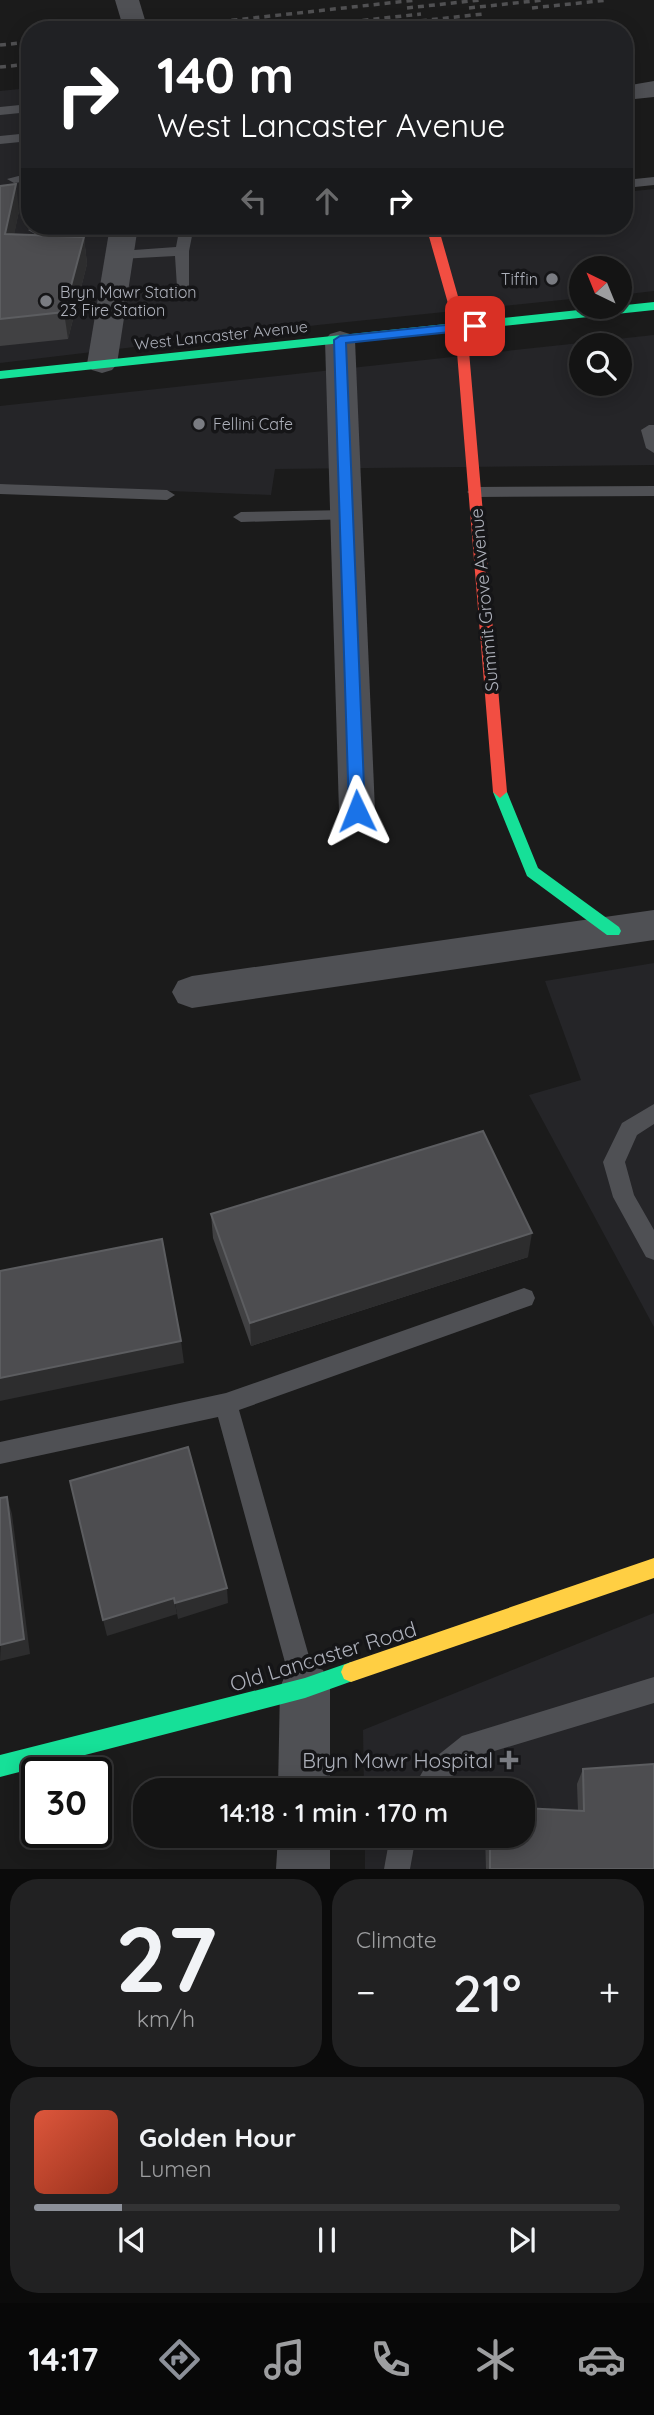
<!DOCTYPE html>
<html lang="en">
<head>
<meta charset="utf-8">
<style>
	:root { --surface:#141414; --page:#212122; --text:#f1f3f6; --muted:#9d9ea0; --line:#333334; --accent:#8c9099 }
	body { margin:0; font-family:Quicksand,sans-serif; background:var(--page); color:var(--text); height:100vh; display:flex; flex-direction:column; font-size:26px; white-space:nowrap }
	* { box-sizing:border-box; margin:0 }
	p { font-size:23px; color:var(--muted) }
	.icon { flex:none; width:38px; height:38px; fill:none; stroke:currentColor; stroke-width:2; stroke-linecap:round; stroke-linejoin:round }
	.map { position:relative; height:1869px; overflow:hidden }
	.drawer { display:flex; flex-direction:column; gap:10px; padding:10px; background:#0b0b0b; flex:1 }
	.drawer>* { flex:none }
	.top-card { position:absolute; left:21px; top:21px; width:612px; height:214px; border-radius:28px; box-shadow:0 4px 18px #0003,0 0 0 2px var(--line); background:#202124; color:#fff; overflow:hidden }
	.needle { width:46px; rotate:317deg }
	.buttons { position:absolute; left:569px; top:256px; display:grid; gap:14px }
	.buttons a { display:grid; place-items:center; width:63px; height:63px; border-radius:50%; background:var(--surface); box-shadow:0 4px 18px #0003,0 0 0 2px var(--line); font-size:35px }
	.speed { position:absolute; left:21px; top:1757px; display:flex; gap:14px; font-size:35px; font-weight:700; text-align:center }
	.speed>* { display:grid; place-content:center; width:91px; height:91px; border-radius:50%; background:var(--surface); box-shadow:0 4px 18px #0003,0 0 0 2px var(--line); line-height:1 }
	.speed .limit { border:4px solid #111; border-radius:10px; background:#fff; color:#111 }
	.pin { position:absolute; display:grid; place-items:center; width:60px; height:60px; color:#fff; margin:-30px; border-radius:14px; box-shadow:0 4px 10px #0006 }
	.me { position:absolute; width:77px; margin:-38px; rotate:358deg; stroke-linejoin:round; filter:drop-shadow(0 0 5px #0008) }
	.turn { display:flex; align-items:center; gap:24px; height:147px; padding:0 21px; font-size:32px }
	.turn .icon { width:91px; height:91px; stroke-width:2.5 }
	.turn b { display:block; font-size:49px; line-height:60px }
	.lanes { display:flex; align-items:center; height:66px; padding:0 21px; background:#0003; justify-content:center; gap:35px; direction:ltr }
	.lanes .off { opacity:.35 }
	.big { font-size:52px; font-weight:600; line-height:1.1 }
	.drawer .tile { flex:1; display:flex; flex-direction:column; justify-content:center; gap:10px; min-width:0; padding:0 24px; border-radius:28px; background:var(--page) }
	.drawer .dial { align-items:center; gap:0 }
	.dial b { font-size:91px; line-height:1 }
	.song { display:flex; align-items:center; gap:21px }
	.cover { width:84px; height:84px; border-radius:10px; background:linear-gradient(135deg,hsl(10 70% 55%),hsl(10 70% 35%)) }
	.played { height:7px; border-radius:4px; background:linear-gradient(90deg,var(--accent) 15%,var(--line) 15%) }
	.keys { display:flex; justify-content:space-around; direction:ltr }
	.heat { display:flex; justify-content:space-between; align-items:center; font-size:38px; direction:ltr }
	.drawer .tiles { flex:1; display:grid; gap:10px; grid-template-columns:1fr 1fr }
	.tile:last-child { grid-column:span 2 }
	.trip { position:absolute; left:133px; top:1778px; width:402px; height:70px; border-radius:28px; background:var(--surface); box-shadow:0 4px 18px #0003,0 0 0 2px var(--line); font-weight:600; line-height:70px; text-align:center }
	.tabs { display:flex; height:112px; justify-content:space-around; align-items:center; background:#080808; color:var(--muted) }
	.tabs .icon { width:49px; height:49px }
	.tabs .active { color:var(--accent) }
	.tabs b { font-size:32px; color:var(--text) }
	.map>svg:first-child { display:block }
	.built { fill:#252528; fill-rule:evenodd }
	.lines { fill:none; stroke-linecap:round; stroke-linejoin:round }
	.lane { fill:#4f5054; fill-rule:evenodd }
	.street { fill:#4f5054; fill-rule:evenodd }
	.fast { fill:#16e098; fill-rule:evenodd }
	.slow { fill:#ffcf43; fill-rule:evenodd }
	.jam { fill:#f24e42; fill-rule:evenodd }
	.rail { stroke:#505052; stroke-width:3.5; stroke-dasharray:6 5; stroke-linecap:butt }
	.wall { fill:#414143 }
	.shaded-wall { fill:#2d2d2e }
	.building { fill:#4d4d50; stroke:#5c5d60; stroke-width:2 }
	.route { fill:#1a73e8; stroke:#114b97; stroke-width:2 }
	.poi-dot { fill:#7a7c82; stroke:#151517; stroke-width:2.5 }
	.labels { text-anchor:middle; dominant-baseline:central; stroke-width:7; stroke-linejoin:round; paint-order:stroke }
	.far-poi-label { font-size:16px; fill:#adb0ba; stroke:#151517; text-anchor:start }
	.far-street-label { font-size:16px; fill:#adb0ba; stroke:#151517 }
	.street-label { font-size:18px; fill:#adb0ba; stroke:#151517 }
	.near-street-label { font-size:21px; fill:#adb0ba; stroke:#151517 }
	.near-poi-label { font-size:21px; fill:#adb0ba; stroke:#151517; text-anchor:end }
</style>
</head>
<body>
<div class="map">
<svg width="654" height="1869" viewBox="0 0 654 1869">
	<rect width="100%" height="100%" fill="#1b1b1b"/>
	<g class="built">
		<polygon points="30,88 30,226 625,226 625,192 654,189 654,291 620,295 620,268 581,268 581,298 318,325 0,363 0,91"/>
		<path d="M654,335V465L275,469L271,495L0,484V406ZM581,345H620V383H581Z"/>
		<polygon points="654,963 654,1327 529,1095 581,1080 545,981"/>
		<polygon points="654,1613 654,1869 365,1869 365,1836 523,1836 523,1790 364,1790 363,1730"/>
	</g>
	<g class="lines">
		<g class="lane">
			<polygon points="30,104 30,112 0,115 0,107"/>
			<polygon points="30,133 30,141 0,144 0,136"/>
			<polygon points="30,173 30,181 14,183 7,179"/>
			<polygon points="654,177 654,185 625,188 625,180"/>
			<polygon points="38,226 111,226 104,230 35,234 28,230"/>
			<polygon points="180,226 194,226 189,251 189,290 184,291 177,287 175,256 120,259 113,255 120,251 176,247"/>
			<polygon points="649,425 654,425 654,453 646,448 641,430"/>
			<polygon points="0,484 167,490 175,495 167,500 0,494"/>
			<polygon points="654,486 654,496 475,497 467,492 475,487"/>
			<polygon points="347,510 355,515 353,519 241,522 233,517 241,512"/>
			<polygon points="654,1104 654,1124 637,1135 625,1162 634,1195 654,1230 654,1260 646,1257 613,1197 603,1162 622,1123"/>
			<polygon points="524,1288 532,1291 535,1298 532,1305 239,1410 318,1688 314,1697 305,1701 296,1697 292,1688 218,1417 0,1464 0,1442 226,1393"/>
			<polygon points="654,1677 654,1703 478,1756 445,1782 440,1790 412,1790 427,1764 462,1736"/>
			<polygon points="390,1836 416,1836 410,1869 384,1869"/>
		</g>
		<g class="street">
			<polygon points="115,0 139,0 148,30 124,30"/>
			<polygon points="654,81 654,97 625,100 625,86"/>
			<polygon points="110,226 138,226 117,364 112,370 102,373 92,370 87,364"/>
			<polygon points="340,331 350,334 355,340 375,811 370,821 357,825 344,821 339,811 325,340 330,334"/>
			<polygon points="654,910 654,940 192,1008 178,1003 172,992 178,981 192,976"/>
			<polygon points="305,1663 323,1670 330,1688 330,1790 278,1790 280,1688 287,1670"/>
			<polygon points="278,1836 330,1836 330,1869 276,1869"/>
		</g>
		<g class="fast">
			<polygon points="654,302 654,310 0,379 0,371"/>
			<polygon points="500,786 507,792 538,868 619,927 621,931 619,935 607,935 527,876 493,792"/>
			<polygon points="351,1662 358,1665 361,1672 358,1679 305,1698 0,1777 0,1755 305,1678"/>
		</g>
		<polygon class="slow" points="654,1558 654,1578 351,1682 344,1679 341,1672 344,1665 351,1662"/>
		<polygon class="jam" points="426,226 438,226 467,328 507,792 500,798 493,792 455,328"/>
		<g class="rail">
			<polyline points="407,8 480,0"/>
			<polyline points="469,8 543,0"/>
			<polyline points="532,8 608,0"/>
			<polyline points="410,22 483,14"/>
			<polyline points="144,30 416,0"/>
			<polyline points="275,30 421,14"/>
			<polyline points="0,45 30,42"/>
			<polyline points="0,67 30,64"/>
		</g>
	</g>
	<g class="wall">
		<polygon points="0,186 19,211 14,234 84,237 87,264 68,339 0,346"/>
		<polygon points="211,1214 528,1257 251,1346 213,1238"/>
		<polygon points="583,1769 654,1869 486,1869 485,1836 523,1836 578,1811 577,1784"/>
	</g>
	<g class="shaded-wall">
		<polygon points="16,184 19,211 9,260 5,234"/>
		<polygon points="84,237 87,264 68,339 64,312"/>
		<polygon points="532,1233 528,1257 251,1346 250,1323"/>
		<polygon points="181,1341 184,1363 0,1401 0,1378"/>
		<polygon points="7,1497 12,1514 30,1654 0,1661"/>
		<polygon points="227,1588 228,1603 178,1619 175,1603"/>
		<polygon points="174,1598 177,1614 107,1636 103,1620"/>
	</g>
	<g class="building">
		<polygon points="16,184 5,234 84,237 64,312 0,319 0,186"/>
		<polygon points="483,1131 532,1233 250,1323 211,1214"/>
		<polygon points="162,1239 181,1341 0,1378 0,1271"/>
		<polygon points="188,1447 227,1588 175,1603 174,1598 103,1620 70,1481"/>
		<polygon points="7,1497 24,1639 0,1645 0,1498"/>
		<polygon points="654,1764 654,1869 490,1869 490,1836 523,1836 523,1808 584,1811 583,1769"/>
	</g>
	<polygon class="route" points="475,322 479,323 479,329 346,343 365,811 357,817 349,811 334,340 340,336"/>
	<g class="poi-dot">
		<circle cx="552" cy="279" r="7"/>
		<circle cx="46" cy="301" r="7"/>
		<circle cx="199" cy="424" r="7"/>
		<path d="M505.5 1749.5h7v7h7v7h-7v7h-7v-7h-7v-7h7z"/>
	</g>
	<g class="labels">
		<g class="far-poi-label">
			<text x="538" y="279" text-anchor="end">Tiffin</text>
			<text x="60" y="292">Bryn Mawr Station<tspan x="60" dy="18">23 Fire Station</tspan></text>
			<text x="213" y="424">Fellini Cafe</text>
		</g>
		<g class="far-street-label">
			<text transform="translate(221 335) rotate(-6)">West Lancaster Avenue</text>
		</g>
		<g class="street-label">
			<text transform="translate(484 600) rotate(-95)">Summit Grove Avenue</text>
		</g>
		<g class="near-street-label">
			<text transform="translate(323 1656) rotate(-17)">Old Lancaster Road</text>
		</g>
		<g class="near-poi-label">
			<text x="493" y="1760">Bryn Mawr Hospital</text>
		</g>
	</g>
</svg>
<div class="buttons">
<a><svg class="needle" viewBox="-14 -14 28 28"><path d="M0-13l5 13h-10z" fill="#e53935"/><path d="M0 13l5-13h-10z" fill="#9d9ea0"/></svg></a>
<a><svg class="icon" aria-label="search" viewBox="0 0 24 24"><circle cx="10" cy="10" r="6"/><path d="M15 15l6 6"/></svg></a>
</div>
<div class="speed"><div class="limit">30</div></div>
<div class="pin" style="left:475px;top:326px;background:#d93025"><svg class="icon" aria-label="arrive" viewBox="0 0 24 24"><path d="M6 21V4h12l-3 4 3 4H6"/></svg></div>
<svg class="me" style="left:357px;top:811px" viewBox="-20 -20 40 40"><path d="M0-17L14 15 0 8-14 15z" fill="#1a73e8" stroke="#fff" stroke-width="4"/></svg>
<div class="trip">14:18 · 1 min · 170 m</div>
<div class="top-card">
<div class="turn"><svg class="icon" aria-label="right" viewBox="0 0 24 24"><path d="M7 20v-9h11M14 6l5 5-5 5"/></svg><div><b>140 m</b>West Lancaster Avenue</div></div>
<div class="lanes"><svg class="icon off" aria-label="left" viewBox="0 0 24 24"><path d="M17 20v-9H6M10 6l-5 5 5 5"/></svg><svg class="icon off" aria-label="ahead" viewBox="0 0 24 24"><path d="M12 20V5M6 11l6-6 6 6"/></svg><svg class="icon" aria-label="right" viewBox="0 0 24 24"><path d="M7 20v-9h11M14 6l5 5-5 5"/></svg></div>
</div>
</div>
<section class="drawer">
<div class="tiles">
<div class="tile dial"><b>27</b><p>km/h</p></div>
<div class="tile"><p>Climate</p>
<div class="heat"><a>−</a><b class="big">21°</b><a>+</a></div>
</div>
<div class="tile">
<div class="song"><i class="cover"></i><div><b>Golden Hour</b><p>Lumen</p></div></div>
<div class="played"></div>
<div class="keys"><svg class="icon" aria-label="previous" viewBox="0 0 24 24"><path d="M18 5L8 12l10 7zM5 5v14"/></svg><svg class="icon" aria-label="pause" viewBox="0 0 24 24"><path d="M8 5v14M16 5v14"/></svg><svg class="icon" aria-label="next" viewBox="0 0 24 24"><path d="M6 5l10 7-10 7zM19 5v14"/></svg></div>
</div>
</div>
</section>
<nav class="tabs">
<b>14:17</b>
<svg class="icon active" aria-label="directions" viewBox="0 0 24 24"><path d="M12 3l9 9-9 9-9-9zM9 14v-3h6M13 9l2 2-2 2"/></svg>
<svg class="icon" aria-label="music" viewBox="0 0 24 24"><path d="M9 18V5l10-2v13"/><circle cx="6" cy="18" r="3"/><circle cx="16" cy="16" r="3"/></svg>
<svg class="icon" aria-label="phone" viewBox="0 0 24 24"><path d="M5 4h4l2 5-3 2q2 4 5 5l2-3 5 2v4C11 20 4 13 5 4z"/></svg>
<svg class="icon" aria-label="climate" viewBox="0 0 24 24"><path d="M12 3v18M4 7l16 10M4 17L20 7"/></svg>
<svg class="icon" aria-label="car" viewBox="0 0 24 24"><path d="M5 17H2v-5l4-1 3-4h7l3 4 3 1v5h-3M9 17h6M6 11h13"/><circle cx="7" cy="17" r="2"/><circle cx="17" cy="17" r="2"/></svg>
</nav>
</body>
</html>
